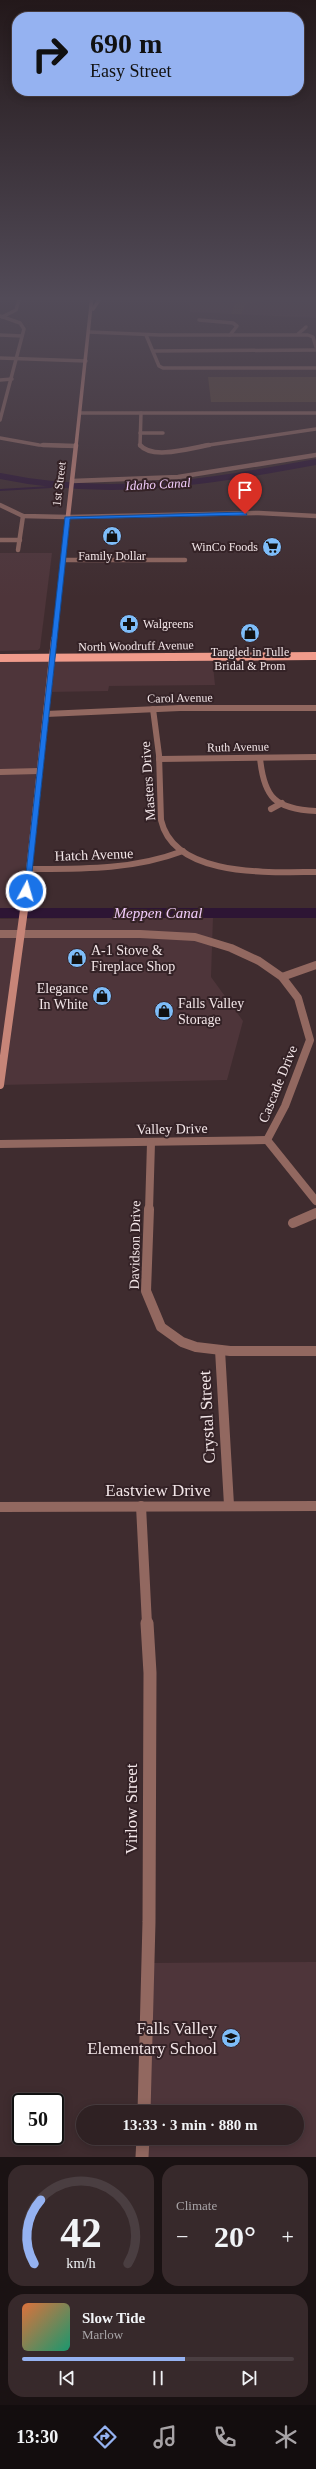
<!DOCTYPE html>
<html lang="en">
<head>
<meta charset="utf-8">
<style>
	:root { --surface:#2f2123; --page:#37292b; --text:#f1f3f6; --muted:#a7a3a6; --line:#4a3e41; --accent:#95b2f1 }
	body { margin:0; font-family:"Times New Roman",serif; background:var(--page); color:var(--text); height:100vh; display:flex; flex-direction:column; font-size:15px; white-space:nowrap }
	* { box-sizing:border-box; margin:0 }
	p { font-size:13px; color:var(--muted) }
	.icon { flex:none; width:22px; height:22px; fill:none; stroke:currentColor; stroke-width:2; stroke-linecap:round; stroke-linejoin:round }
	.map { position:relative; height:2157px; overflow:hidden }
	.panel { display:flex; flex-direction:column; gap:8px; padding:8px; background:#1a1213; flex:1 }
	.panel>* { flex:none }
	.banner { position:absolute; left:12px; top:12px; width:292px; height:84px; border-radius:16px; box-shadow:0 2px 10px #0003,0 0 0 1px var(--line); background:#95b2f1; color:#111; overflow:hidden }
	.speed { position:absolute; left:12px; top:2093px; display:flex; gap:8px; font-size:20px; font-weight:700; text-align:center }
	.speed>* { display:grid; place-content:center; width:52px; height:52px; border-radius:50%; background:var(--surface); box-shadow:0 2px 10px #0003,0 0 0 1px var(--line); line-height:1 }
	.speed .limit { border:2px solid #111; border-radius:6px; background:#fff; color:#111 }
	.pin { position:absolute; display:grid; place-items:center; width:34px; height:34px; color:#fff; margin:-41px -17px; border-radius:50% 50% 50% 0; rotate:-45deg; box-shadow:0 0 4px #0007 }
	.pin .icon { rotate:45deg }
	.me { position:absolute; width:44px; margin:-22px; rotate:6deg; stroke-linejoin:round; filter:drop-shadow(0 0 3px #0008) }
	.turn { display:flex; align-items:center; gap:14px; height:84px; padding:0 12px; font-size:18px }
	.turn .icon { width:52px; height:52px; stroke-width:2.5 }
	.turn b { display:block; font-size:28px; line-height:34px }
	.big { font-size:30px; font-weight:600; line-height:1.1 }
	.panel .widget { flex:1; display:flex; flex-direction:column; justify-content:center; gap:6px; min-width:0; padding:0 14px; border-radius:16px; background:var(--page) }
	.panel .dial { align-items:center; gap:0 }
	.dial svg { height:104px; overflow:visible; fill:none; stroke:var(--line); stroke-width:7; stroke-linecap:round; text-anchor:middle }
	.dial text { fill:var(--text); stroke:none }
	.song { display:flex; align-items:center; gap:12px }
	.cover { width:48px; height:48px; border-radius:6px; background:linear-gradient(135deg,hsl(20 70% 55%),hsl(160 70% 35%)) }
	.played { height:4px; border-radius:2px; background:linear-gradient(90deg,var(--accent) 60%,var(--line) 60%) }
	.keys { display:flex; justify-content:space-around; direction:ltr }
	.heat { display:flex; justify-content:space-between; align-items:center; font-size:22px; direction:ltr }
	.panel .tiles { flex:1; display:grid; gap:8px; grid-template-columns:1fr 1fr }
	.widget:last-child { grid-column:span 2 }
	.trip { position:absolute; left:76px; top:2105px; width:228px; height:40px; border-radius:20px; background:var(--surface); box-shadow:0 2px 10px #0003,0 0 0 1px var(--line); font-weight:600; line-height:40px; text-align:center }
	.menu { display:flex; height:64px; justify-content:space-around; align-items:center; background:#130d0e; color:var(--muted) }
	.menu .icon { width:28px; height:28px }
	.menu .selected { color:var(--accent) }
	.menu b { font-size:18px; color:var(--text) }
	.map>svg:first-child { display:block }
	.built { fill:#4e353a }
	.green { fill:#5a4435 }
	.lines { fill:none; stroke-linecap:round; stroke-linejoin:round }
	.stream { stroke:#2d1534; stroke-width:2 }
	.canal-far1 { stroke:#2d1534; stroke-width:6 }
	.canal { stroke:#2d1534; stroke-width:10 }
	.minor-far5 { stroke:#926860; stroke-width:3.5 }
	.minor-far4 { stroke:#926860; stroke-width:4.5 }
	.minor-far3 { stroke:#926860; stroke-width:6 }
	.minor-far2 { stroke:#926860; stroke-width:8 }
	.minor-far1 { stroke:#926860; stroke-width:10 }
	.minor { stroke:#926860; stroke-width:13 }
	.tertiary { stroke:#926860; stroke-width:4.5 }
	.secondary-far3 { stroke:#c78578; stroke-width:3.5 }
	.secondary-far2 { stroke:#c78578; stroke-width:4.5 }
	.secondary-far1 { stroke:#c78578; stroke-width:6 }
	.secondary { stroke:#c78578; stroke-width:8 }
	.primary { stroke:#f09b8b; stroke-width:8 }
	.route { fill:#1a73e8; stroke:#114b97 }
	.labels { text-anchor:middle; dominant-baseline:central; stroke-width:4; stroke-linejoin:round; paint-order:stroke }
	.far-street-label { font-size:12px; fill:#f3e6e8; stroke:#342226 }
	.far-poi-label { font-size:12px; fill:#f3e6e8; stroke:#342226 }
	.far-water-label { font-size:13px; font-style:italic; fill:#f2ccfb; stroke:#342226 }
	.street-label { font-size:14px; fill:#f3e6e8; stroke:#342226 }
	.poi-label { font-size:14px; fill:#f3e6e8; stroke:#342226; text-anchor:start }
	.water-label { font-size:15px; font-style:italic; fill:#f2ccfb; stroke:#342226 }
	.near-street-label { font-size:17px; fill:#f3e6e8; stroke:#342226 }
	.near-poi-label { font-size:17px; fill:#f3e6e8; stroke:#342226; text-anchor:end }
</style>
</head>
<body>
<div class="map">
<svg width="316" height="2157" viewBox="0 0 316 2157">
	<rect width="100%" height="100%" fill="#3f2c2f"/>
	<g class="built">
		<polygon points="189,296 316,296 316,318 190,312"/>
		<polygon points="0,553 52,553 40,648 38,650 0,651"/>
		<polygon points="212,656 215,685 109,686 108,691 48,692 24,909 0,910 0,658"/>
		<polygon points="213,917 211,977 243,1021 227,1080 0,1085 0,919"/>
		<polygon points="316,1962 316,2157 142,2157 143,2138 297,2138 297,2112 144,2112 148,1963"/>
	</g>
	<g class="green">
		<polygon points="238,296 269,296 276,298 246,304 241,314 231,314 237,299 231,297"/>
		<polygon points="208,377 316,377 316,402 211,402"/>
	</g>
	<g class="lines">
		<polyline class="stream" points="0,490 51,487"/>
		<path class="canal-far1" d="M0,476C110,499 207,482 316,462"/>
		<polyline class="canal" points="0,913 316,913"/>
		<g class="minor-far5">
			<polyline points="0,316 20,323 24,329 0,420"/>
			<polyline points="2,317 16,310 20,296"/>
			<polyline points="199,320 233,323 237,326 230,335"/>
			<polyline points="89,332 160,335 308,335 313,337 316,347"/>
			<polyline points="298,334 306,327"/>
			<polyline points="0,335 22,336"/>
			<polyline points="146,335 159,366 163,368 316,368"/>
			<polyline points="153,351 316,350"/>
			<polyline points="0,358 86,361"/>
			<polyline points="0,380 12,379"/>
			<polyline points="80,413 316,413"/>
			<polyline points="140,433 163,433"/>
			<polyline points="0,438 39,445 76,446"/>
			<polyline points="140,446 141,413"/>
			<polyline points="202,446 316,429"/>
		</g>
		<g class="minor-far4">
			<polyline points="43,445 76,446"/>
			<path d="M140,445C152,460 191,448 209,445"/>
			<polyline points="72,481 178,477 316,455"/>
			<polyline points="67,517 259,513 316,516"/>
			<polyline points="0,540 20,540"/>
			<polyline points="18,550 23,516"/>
			<polyline points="63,560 185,560"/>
		</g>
		<g class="minor-far3">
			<path d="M153,709L159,755L161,820C174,878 270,872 316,872"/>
			<polyline points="46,714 180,708 316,708"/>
			<path d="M260,758C264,798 275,809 316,811"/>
			<polyline points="159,759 316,757"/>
			<polyline points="0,772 39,771"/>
			<polyline points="271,809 282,803"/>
			<path d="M29,869C82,869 133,870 183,851"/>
		</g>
		<g class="minor-far2">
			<polyline points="0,934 140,934 195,937 231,948 259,961 282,977 298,998 310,1040 285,1106 267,1140"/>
			<polyline points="282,977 316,965"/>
			<polyline points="267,1140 316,1201"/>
			<polyline points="0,1144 267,1140"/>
			<polyline points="149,1210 151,1143"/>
		</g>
		<g class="minor-far1">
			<polyline points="149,1209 146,1291 161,1327 182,1342 196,1347 230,1351 316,1351"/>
			<polyline points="293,1223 316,1213"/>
			<polyline points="220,1350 229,1505"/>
			<polyline points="141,1506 147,1624"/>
			<polyline points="0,1507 316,1506"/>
		</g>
		<g class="minor">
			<polyline points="144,2112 149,1922 150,1673 147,1623"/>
			<polyline points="142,2157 143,2138"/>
		</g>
		<polyline class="tertiary" points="0,505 23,516 67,517"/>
		<g class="secondary-far3">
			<polyline points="93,309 102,296"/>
			<polyline points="76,446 92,296"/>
		</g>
		<polyline class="secondary-far2" points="54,640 76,445"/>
		<polyline class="secondary-far1" points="27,889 54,639"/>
		<polyline class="secondary" points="0,1085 27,888"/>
		<polyline class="primary" points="0,658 316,656"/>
	</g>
	<linearGradient id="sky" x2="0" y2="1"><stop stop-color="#23181a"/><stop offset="0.5" stop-color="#524b58"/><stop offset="1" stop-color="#524b58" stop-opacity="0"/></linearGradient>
	<rect width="316" height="597" fill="url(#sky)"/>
	<polygon class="route" points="245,512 247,515 70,519 30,891 24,892 65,517"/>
	<defs>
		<g id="shop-disc" transform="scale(1)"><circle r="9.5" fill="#7ebdf9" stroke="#342226"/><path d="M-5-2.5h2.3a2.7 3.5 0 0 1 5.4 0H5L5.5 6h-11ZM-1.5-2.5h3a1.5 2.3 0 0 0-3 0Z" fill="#111"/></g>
		<g id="supermarket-disc" transform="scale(1)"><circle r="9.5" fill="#7ebdf9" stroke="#342226"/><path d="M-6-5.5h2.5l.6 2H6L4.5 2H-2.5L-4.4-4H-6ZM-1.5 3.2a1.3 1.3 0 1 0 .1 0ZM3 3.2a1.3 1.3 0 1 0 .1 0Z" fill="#111"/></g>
		<g id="pharmacy-disc" transform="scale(1)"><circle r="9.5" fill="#7ebdf9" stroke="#342226"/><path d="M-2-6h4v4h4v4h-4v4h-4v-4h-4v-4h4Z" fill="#111"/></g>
		<g id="school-disc" transform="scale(1)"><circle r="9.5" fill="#7ebdf9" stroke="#342226"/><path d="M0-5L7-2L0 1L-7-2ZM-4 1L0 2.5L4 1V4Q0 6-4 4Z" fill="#111"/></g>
	</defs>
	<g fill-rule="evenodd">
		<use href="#shop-disc" x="112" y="536"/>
		<use href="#supermarket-disc" x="272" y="547"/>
		<use href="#pharmacy-disc" x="129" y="624"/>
		<use href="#shop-disc" x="250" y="633"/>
		<use href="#shop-disc" x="77" y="958"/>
		<use href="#shop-disc" x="102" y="996"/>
		<use href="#shop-disc" x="164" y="1011"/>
		<use href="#school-disc" x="231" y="2038"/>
	</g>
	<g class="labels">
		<g class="far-street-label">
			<text transform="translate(59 484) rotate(-83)">1st Street</text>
			<text transform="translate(136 646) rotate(-1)">North Woodruff Avenue</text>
			<text transform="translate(180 698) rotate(-1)">Carol Avenue</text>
			<text transform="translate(238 747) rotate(-1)">Ruth Avenue</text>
		</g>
		<g class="far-poi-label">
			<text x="258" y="547" text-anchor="end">WinCo Foods</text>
			<text x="112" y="556">Family Dollar</text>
			<text x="143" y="624" text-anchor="start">Walgreens</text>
			<text x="250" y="652">Tangled in Tulle<tspan x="250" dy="14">Bridal &amp; Prom</tspan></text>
		</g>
		<g class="far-water-label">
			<text transform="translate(158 484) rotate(-3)">Idaho Canal</text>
		</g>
		<g class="street-label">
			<text transform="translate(148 781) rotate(-94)">Masters Drive</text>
			<text transform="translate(94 855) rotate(-2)">Hatch Avenue</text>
			<text transform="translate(278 1084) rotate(-68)">Cascade Drive</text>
			<text transform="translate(172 1129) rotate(-1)">Valley Drive</text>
			<text transform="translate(135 1245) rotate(-89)">Davidson Drive</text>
		</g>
		<g class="poi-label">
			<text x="91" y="950">A-1 Stove &amp;<tspan x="91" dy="16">Fireplace Shop</tspan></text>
			<text x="88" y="988" text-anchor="end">Elegance<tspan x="88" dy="16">In White</tspan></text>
			<text x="178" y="1003">Falls Valley<tspan x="178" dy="16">Storage</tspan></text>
		</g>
		<g class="water-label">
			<text x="158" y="913">Meppen Canal</text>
		</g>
		<g class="near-street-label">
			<text transform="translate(207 1417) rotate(-93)">Crystal Street</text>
			<text x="158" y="1490">Eastview Drive</text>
			<text transform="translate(131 1809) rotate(-90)">Virlow Street</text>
		</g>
		<g class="near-poi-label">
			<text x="217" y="2028">Falls Valley<tspan x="217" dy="20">Elementary School</tspan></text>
		</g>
	</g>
</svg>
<div class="speed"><div class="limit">50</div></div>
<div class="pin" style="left:245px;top:514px;background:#d93025"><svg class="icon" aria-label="arrive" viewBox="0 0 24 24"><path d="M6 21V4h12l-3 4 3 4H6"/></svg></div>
<svg class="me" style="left:26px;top:891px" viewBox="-20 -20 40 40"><circle r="17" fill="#1a73e8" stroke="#fff" stroke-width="3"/><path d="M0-11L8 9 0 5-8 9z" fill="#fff"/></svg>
<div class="trip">13:33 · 3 min · 880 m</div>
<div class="banner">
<div class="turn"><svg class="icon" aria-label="right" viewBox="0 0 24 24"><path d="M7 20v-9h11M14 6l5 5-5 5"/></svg><div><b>690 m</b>Easy Street</div></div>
</div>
</div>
<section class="panel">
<div class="tiles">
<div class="widget dial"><svg viewBox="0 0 100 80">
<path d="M14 69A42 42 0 1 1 86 69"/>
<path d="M14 69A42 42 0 0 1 19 20" stroke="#95b2f1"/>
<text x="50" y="56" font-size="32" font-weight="700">42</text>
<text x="50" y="72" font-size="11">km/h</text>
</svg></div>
<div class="widget"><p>Climate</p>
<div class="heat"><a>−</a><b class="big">20°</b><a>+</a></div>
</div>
<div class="widget">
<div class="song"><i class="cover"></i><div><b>Slow Tide</b><p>Marlow</p></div></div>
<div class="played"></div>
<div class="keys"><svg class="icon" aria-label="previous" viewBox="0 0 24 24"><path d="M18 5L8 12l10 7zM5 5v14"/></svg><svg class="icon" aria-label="pause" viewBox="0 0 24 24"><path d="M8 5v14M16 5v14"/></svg><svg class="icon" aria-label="next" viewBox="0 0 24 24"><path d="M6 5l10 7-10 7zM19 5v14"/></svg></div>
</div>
</div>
</section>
<nav class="menu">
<b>13:30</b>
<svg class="icon selected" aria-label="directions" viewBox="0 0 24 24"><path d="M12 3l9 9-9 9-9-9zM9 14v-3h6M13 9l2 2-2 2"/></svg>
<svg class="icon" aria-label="music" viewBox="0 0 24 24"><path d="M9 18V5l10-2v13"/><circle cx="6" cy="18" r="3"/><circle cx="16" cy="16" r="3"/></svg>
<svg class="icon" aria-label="phone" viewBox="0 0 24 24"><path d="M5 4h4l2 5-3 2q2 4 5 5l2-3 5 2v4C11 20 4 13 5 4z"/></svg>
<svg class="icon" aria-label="climate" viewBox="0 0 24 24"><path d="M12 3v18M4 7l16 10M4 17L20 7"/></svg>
</nav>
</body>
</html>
